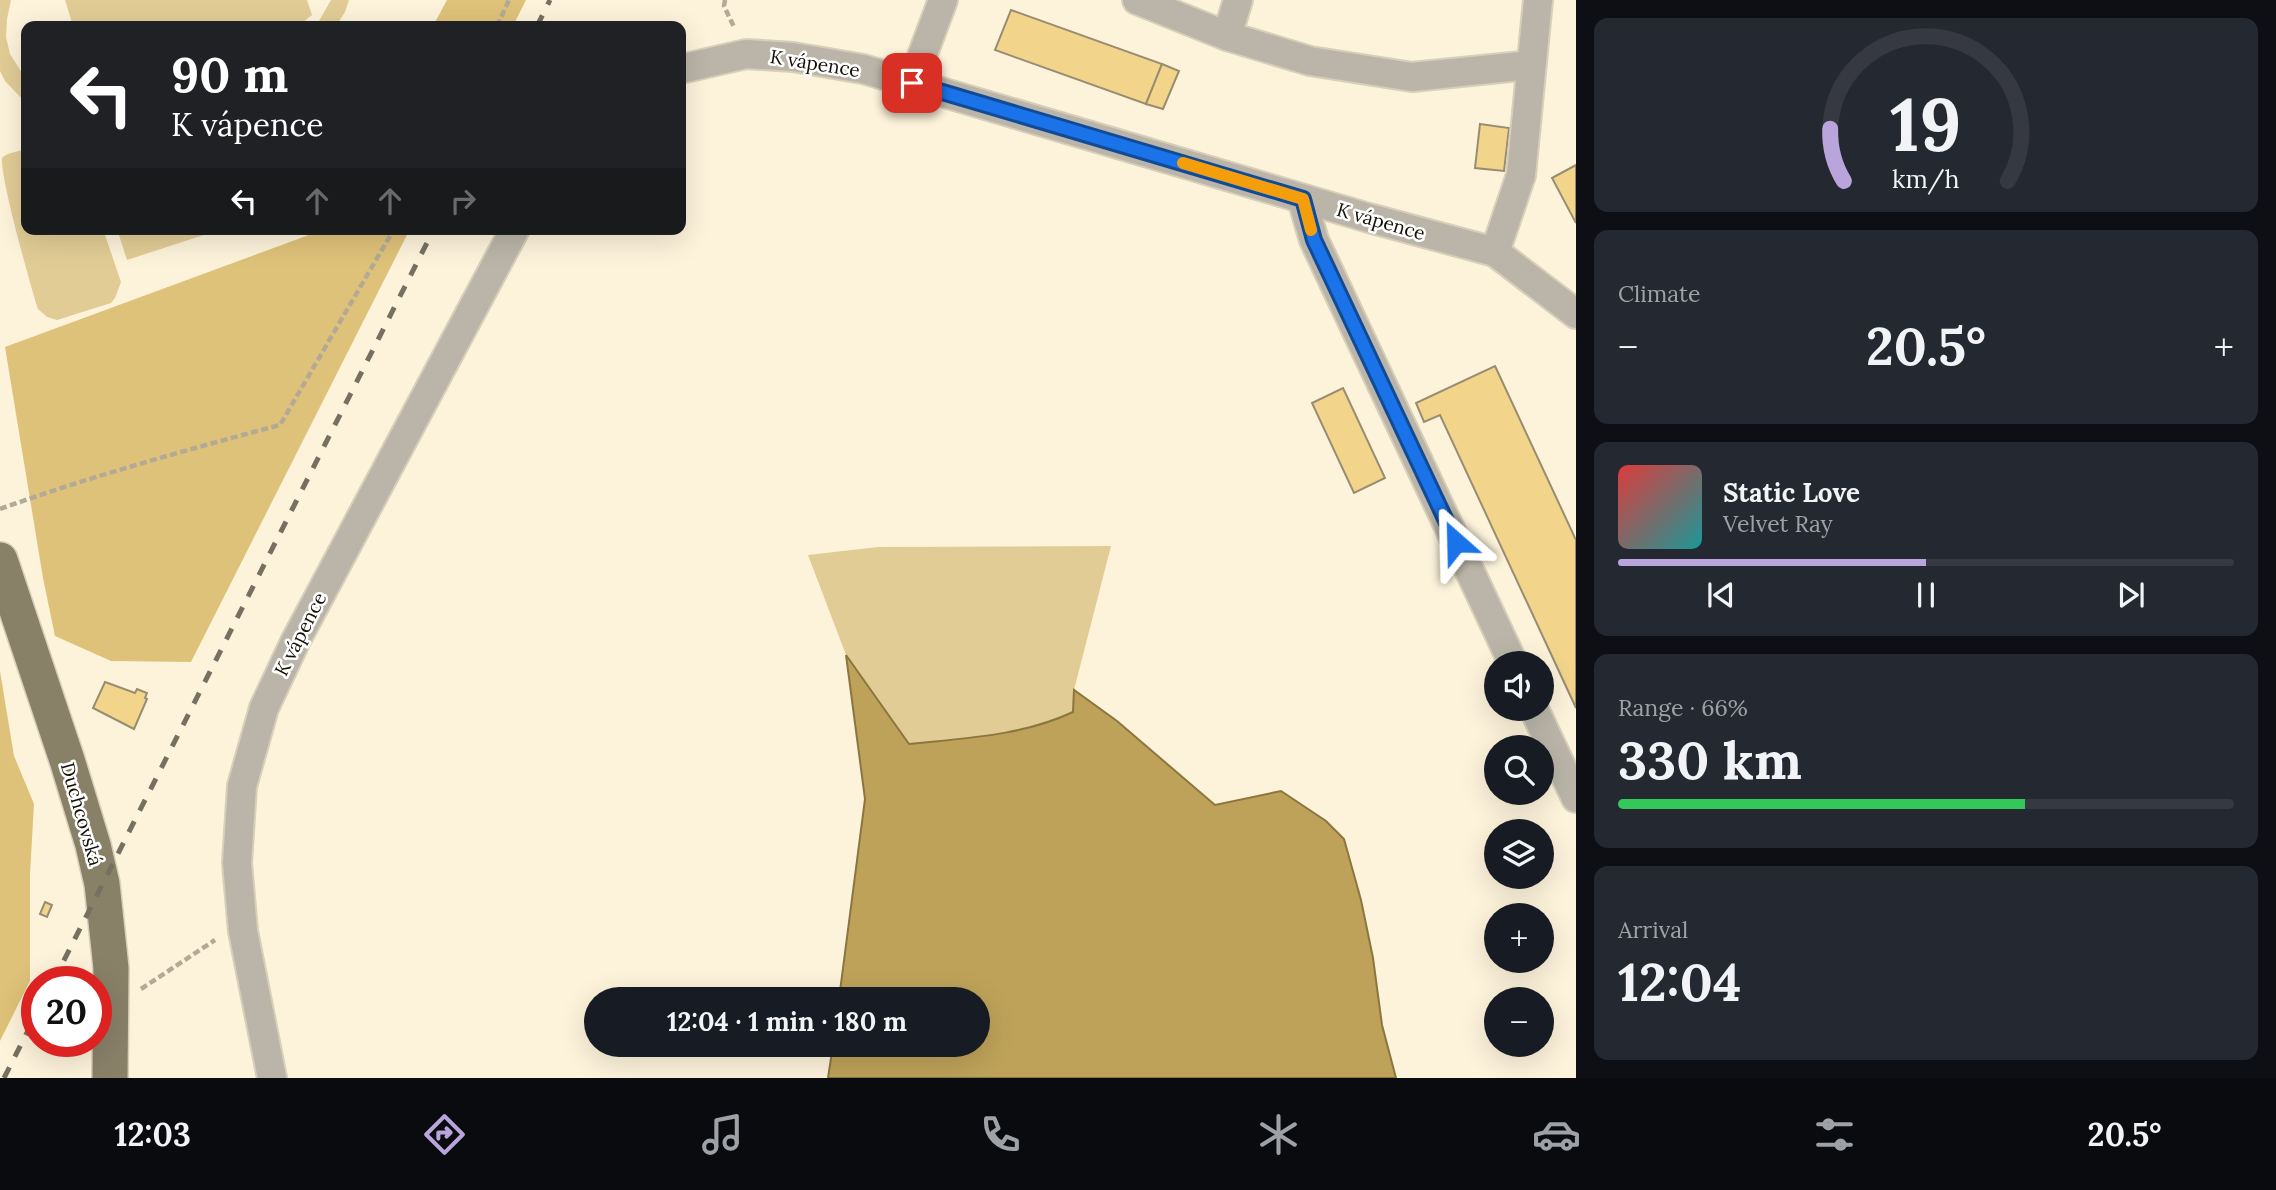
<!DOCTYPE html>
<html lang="en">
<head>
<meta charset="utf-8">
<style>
	:root { --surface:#171b24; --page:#242831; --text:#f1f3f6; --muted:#9ea1a6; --line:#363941; --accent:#b9a4db }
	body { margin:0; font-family:Lora,serif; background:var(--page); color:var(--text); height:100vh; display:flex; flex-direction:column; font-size:26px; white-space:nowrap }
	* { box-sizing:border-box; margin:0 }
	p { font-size:23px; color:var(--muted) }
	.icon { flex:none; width:38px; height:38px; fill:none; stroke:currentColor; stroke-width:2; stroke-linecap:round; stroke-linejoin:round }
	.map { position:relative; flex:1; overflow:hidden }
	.details { display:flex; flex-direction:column; gap:18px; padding:18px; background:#0d0f14; width:700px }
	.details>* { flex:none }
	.top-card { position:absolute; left:21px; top:21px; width:665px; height:214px; border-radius:14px; box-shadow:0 7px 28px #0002; background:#202124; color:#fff; overflow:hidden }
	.tools { position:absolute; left:1484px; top:651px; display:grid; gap:14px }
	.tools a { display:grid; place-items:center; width:70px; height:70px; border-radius:50%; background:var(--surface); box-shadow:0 7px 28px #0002; font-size:35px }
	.speed { position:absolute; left:21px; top:966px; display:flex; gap:14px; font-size:35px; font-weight:700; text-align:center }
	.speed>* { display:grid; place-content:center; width:91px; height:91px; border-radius:50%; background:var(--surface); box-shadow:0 7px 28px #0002; line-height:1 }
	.speed .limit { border:10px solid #d22; background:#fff; color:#111 }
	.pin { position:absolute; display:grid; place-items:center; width:60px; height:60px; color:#fff; margin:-30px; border-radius:14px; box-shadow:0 4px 10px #0006 }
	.me { position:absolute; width:77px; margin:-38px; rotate:335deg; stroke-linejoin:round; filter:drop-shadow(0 0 5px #0008) }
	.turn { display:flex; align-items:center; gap:24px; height:147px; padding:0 35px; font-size:32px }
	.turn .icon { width:91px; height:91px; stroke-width:2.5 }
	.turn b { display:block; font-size:49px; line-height:60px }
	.lanes { display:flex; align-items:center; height:66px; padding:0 35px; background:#0003; justify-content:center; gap:35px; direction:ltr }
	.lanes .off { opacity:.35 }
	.big { font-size:52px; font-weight:700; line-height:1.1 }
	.details .card { flex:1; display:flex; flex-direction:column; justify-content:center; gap:10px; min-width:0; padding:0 24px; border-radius:14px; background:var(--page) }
	.details .dial { align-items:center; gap:0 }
	.dial svg { height:182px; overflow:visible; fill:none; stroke:var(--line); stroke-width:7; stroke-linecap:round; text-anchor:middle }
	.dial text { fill:var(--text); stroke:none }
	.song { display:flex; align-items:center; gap:21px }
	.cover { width:84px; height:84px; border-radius:10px; background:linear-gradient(135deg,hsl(0 70% 55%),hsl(180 70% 35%)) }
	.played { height:7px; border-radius:4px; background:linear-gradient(90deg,var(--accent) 50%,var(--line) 50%) }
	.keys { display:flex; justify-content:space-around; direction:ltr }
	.heat { display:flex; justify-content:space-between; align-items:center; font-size:38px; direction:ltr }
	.charge { height:10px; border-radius:5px; background:linear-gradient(90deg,#34c759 66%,var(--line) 0) }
	.trip { position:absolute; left:584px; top:987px; width:406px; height:70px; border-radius:35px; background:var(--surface); box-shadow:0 7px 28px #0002; font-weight:700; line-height:70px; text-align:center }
	.tabs { display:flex; height:112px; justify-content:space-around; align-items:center; background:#090b0e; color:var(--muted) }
	.tabs .icon { width:49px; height:49px }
	.tabs .current { color:var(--accent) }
	.tabs b { font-size:32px; color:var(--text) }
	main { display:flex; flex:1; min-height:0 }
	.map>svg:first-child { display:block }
	.green { fill:#e1cc95 }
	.forest { fill:#dfc279 }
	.water { fill:#bea259; stroke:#8b7640; stroke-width:2 }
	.building { fill:#f2d58b; stroke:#988d71; stroke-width:2 }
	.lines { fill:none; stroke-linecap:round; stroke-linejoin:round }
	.minor-casing { stroke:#d8cfb9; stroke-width:32 }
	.major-casing { stroke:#d8cfb9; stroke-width:38 }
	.path { stroke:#b2aa96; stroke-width:4.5; stroke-dasharray:7 3.5; stroke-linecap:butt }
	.minor { stroke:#bab5a8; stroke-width:28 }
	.major { stroke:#898068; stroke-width:35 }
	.rail { stroke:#767060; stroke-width:5; stroke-dasharray:12 12; stroke-linecap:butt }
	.route-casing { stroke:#114b97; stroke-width:18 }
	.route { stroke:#1a73e8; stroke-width:12 }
	.slow { stroke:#f59e0b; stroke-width:12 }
	.labels { text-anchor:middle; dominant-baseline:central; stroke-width:5; stroke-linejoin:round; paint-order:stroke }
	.street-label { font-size:19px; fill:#141006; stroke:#fff }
</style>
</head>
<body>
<main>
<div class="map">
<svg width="1576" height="1078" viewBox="0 0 1576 1078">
	<rect width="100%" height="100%" fill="#fdf3db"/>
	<g class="green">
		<polygon points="0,0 11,0 7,19 6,37 10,54 26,79 26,103 5,81 0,71"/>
		<polygon points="65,0 307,0 312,15 298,26 73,26"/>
		<polygon points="331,0 349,0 345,12 336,26 314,26 319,21"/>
		<path d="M26,149V229H103L121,282L115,298L111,303L57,320L47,317L38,309C30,284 0,177 2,158C6,153 20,151 26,149Z"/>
		<polygon points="117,229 222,229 127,260"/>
		<path d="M1111,546L1074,690L1073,712C1022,735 965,738 909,744L846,655L808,555L878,547Z"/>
	</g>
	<g class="forest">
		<polygon points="447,0 526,0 513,26 433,26"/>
		<polygon points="325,229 410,229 191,662 111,661 55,636 43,578 5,347"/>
		<polygon points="0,671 14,756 34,804 30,874 30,981 0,1041"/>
	</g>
	<path class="water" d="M846,655L909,744C965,738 1022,736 1073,712L1074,690L1117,721L1215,805L1281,791L1326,821L1344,839L1361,900L1373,958L1382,1025L1396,1078H828L833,1045H978V999H839L865,799Z"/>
	<g class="building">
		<polygon points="1011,10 1162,64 1146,104 995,50"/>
		<polygon points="1162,64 1179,71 1163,109 1146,104"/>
		<polygon points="1480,124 1509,128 1504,171 1475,168"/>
		<polygon points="1576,165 1576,223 1552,178"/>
		<polygon points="1495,366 1576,540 1576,708 1440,415 1424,422 1416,403"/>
		<polygon points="1343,388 1385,478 1354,493 1312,403"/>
		<polygon points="105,682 135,693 137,689 147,693 145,698 147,699 134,729 93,708"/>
		<polygon points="45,902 52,905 47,917 40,914"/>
	</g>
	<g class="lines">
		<g class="minor-casing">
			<g id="minor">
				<polyline points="1137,0 1227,36 1310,61 1412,77 1531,65"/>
				<polyline points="1227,36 1238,0"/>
				<polyline points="681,69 746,54 793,57 863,69 1369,218 1495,252 1576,314"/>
				<polyline points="912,83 943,0"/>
				<polyline points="1302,199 1314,240 1513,663"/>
				<polyline points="1495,252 1521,175 1538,0"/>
				<polyline points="1534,709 1576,798"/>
				<polyline points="272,1078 243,931 237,863 242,786 264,708 296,640 515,229"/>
			</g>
		</g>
		<g class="major-casing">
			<polyline id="major" points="0,560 67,760 93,845 102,884 111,968 110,1078"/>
		</g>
		<g class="path">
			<polyline points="725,0 724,6 734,27"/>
			<polyline points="497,26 509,0"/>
			<path d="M0,509C92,476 186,450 280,425L394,229"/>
			<polyline points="141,989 215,940"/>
		</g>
		<use href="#minor" class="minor"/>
		<use href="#major" class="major"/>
		<g class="rail">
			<polyline points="537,26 550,0"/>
			<polyline points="53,982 434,229"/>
			<polyline points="4,1078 37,1013"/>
		</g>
	</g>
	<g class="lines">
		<g class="route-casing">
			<polyline id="route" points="912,83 1303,199 1314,240 1456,542"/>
		</g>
		<use href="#route" class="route"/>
		<polyline class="slow" points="1183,163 1303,199 1311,230"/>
	</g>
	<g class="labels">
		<g class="street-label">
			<text transform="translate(815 63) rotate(9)">K vápence</text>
			<text transform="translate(1381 221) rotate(16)">K vápence</text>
			<text transform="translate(300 634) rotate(-63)">K vápence</text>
			<text transform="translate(82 814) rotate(74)">Duchcovská</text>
		</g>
	</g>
</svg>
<div class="tools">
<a><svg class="icon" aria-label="sound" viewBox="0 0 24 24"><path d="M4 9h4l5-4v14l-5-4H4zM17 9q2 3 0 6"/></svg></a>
<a><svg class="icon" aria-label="search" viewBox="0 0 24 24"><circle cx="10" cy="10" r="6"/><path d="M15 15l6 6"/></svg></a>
<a><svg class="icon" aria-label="layers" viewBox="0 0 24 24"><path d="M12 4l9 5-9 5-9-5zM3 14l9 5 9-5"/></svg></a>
<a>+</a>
<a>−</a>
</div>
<div class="speed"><div class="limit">20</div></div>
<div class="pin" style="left:912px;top:83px;background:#d93025"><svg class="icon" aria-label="arrive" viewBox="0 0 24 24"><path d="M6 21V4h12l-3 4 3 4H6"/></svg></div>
<svg class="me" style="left:1456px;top:542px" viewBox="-20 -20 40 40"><path d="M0-17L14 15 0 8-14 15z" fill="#1a73e8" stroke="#fff" stroke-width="4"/></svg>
<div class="trip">12:04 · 1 min · 180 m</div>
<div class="top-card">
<div class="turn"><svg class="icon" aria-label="left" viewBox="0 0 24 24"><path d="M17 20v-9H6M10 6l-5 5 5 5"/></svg><div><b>90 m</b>K vápence</div></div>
<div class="lanes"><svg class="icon" aria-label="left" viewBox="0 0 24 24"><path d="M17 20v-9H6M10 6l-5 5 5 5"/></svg><svg class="icon off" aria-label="ahead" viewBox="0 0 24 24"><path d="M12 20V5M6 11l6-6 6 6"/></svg><svg class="icon off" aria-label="ahead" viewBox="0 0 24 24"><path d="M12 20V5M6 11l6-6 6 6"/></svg><svg class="icon off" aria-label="right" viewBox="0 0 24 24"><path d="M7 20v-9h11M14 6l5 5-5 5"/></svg></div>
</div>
</div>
<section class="details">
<div class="card dial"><svg viewBox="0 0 100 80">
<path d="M14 69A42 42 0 1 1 86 69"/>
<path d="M14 69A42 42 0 0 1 8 46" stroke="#b9a4db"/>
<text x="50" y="56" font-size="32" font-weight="700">19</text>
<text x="50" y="72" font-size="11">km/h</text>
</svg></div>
<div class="card"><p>Climate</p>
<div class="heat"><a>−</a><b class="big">20.5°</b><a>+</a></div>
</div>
<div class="card">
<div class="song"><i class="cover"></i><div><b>Static Love</b><p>Velvet Ray</p></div></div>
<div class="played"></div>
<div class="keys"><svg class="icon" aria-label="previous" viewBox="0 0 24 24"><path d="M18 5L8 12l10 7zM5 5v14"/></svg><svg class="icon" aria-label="pause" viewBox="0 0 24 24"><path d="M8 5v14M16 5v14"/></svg><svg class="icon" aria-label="next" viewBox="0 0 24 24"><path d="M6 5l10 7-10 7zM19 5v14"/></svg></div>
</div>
<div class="card"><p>Range · 66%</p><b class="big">330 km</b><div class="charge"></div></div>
<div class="card"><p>Arrival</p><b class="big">12:04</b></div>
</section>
</main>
<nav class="tabs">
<b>12:03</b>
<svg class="icon current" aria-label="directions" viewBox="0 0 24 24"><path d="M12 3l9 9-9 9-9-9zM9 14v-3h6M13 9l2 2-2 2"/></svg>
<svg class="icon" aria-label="music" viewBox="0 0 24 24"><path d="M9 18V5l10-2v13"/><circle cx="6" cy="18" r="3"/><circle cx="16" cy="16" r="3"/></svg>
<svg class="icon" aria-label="phone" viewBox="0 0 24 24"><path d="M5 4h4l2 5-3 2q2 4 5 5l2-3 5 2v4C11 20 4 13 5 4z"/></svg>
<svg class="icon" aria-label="climate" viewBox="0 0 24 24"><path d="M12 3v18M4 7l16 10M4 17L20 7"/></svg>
<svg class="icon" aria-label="car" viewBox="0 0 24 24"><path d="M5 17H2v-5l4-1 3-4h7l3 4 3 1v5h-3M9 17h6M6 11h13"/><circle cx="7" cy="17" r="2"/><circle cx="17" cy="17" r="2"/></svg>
<svg class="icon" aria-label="filters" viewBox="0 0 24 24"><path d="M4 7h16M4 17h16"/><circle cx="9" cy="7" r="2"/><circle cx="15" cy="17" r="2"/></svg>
<b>20.5°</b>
</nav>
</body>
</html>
